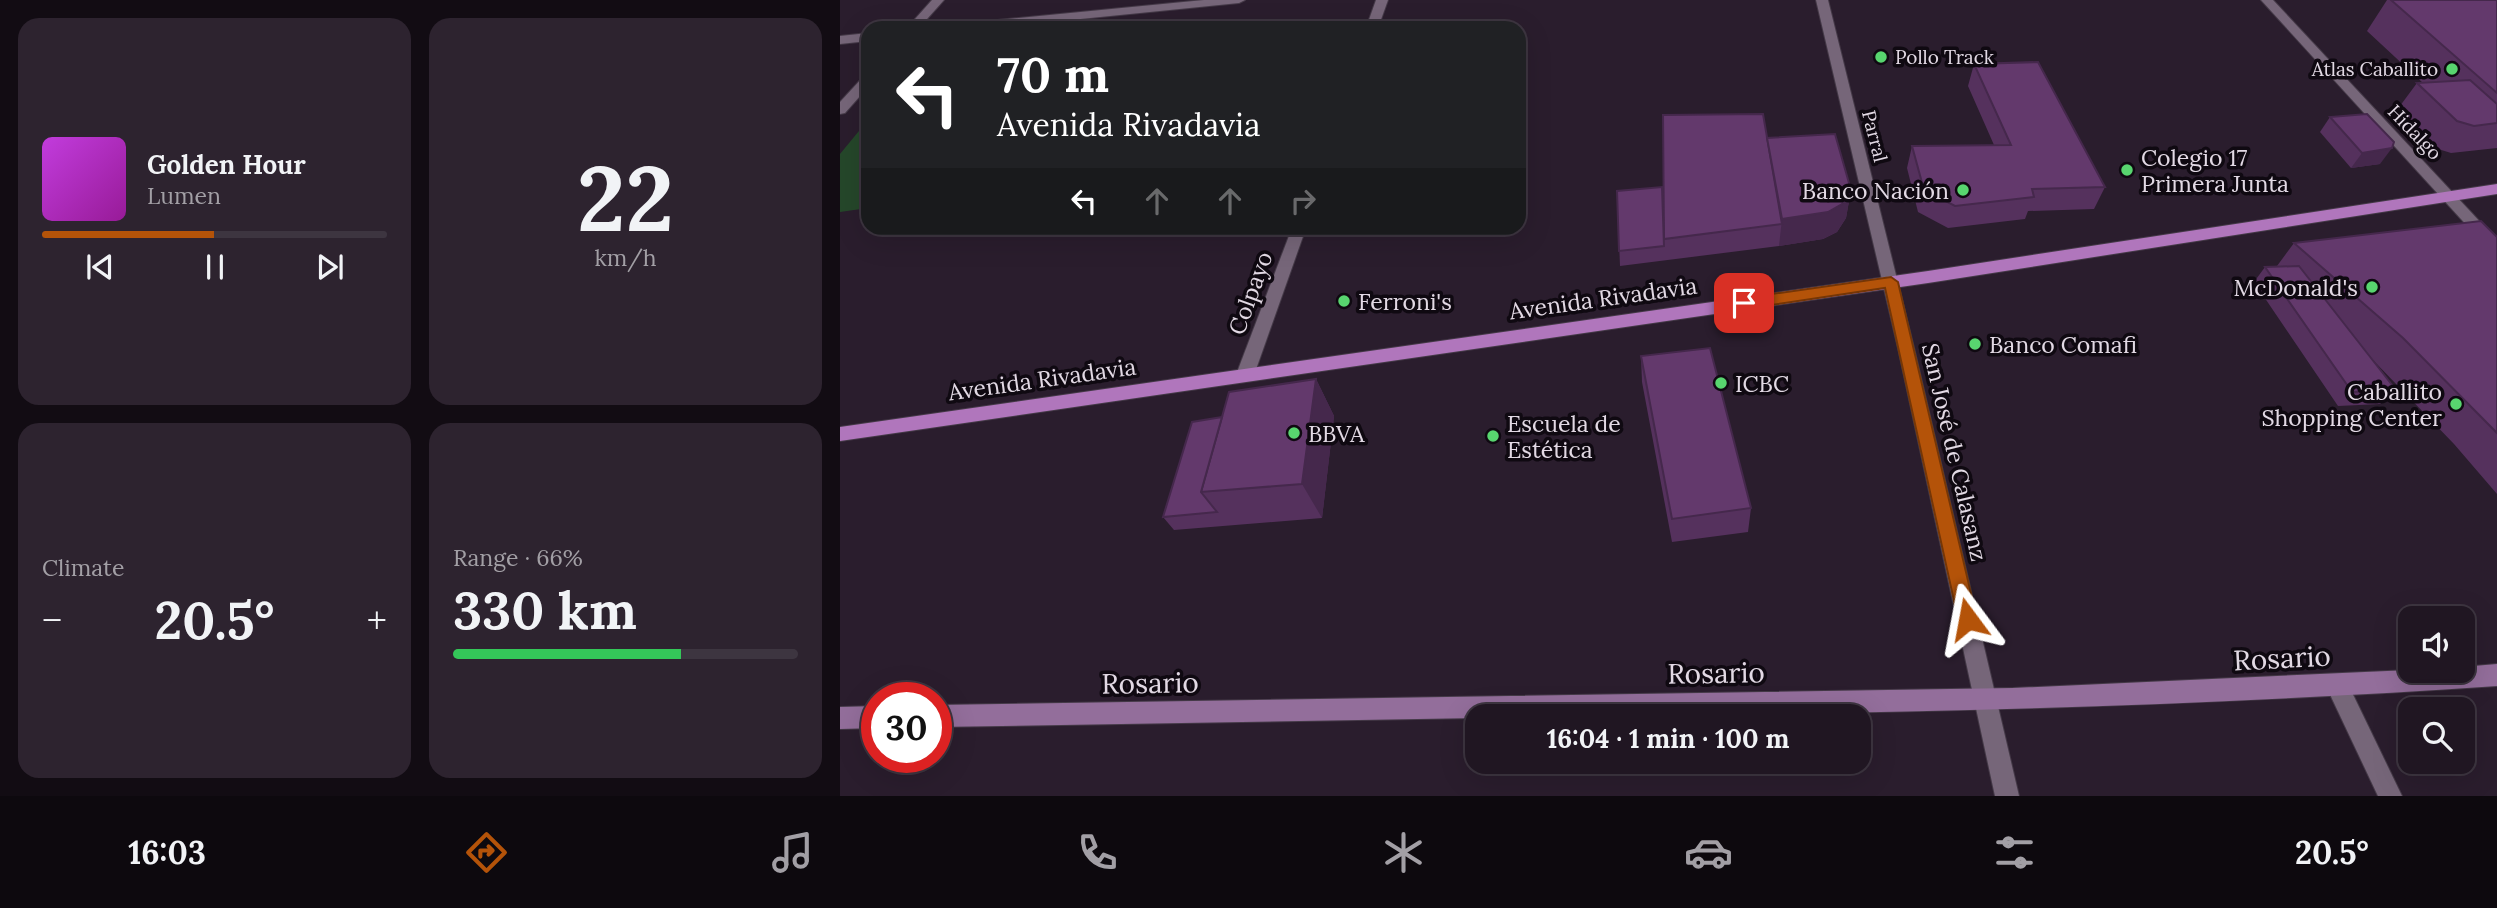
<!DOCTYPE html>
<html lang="en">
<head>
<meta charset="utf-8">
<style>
	:root { --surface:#201622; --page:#2d232f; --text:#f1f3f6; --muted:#a29fa5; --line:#3d3540; --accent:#b45309 }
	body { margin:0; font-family:Lora,serif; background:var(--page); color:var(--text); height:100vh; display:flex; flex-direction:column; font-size:26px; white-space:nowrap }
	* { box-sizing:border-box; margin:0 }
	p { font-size:23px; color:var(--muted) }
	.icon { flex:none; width:38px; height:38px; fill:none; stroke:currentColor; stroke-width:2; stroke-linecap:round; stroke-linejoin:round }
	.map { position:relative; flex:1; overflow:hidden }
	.drawer { display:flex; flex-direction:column; gap:18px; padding:18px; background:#120c13; width:840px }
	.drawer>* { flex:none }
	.top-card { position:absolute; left:21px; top:21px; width:665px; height:214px; border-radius:21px; box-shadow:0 7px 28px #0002,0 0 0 2px var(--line); background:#202124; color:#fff; overflow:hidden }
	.fabs { position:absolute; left:1558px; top:606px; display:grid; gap:14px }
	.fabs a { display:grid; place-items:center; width:77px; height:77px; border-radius:14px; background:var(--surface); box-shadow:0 7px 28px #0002,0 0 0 2px var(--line); font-size:35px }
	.speed { position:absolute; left:21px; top:682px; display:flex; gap:14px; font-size:35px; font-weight:700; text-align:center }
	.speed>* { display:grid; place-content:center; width:91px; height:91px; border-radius:50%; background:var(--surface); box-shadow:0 7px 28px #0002,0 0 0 2px var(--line); line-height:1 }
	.speed .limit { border:10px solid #d22; background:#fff; color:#111 }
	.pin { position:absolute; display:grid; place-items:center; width:60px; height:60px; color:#fff; margin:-30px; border-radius:14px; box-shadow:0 4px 10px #0006 }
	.me { position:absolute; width:77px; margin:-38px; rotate:347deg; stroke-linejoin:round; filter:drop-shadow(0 0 5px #0008) }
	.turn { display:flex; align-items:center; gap:24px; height:147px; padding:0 21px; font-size:32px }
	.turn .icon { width:91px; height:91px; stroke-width:2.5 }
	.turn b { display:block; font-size:49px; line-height:60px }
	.lanes { display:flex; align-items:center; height:66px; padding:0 21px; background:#0003; justify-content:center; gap:35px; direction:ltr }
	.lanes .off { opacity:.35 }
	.big { font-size:52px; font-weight:700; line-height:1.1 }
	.drawer .card { flex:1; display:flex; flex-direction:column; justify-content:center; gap:10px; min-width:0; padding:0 24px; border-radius:21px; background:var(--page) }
	.drawer .dial { align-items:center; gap:0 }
	.dial b { font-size:91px; line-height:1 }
	.song { display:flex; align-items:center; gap:21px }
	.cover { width:84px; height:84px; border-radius:10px; background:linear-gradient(135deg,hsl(290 70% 55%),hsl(300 70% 35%)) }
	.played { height:7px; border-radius:4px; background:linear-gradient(90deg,var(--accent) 50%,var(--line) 50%) }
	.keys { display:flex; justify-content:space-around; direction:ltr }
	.heat { display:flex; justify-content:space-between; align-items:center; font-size:38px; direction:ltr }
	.charge { height:10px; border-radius:5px; background:linear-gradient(90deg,#34c759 66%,var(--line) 0) }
	.drawer .tiles { flex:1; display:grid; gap:18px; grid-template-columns:repeat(2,1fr) }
	.trip { position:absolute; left:625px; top:704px; width:406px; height:70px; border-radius:21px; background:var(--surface); box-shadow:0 7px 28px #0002,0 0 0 2px var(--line); font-weight:700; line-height:70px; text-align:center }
	.menu { display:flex; height:112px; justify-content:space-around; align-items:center; background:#0d090e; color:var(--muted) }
	.menu .icon { width:49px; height:49px }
	.menu .on { color:var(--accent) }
	.menu b { font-size:32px; color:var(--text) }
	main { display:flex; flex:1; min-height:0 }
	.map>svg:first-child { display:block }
	.green { fill:#25472a }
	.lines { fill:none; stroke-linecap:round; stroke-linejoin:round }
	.street-casing { stroke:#443947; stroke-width:2 }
	.secondary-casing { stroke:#443947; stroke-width:2 }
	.primary-casing { stroke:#443947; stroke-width:2 }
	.street { fill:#766679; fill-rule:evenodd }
	.secondary { fill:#936e9b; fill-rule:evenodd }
	.primary { fill:#b076bc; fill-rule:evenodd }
	.wall { fill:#55315d }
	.shaded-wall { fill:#45284c }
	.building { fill:#63396c; stroke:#45284c; stroke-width:2 }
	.route { fill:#b45309; stroke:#753606; stroke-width:2 }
	.poi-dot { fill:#58d56f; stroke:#0f0911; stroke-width:2.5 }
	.labels { text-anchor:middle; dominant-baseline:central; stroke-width:7; stroke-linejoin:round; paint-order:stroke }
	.far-poi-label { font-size:19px; fill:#e2d9e4; stroke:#0f0911; text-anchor:start }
	.far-street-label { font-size:19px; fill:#e2d9e4; stroke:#0f0911 }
	.poi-label { font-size:23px; fill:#e2d9e4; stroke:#0f0911; text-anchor:start }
	.street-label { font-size:23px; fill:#e2d9e4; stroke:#0f0911 }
	.near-street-label { font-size:28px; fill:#e2d9e4; stroke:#0f0911 }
</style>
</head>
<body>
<main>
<section class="drawer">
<div class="tiles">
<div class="card">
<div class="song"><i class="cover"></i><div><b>Golden Hour</b><p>Lumen</p></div></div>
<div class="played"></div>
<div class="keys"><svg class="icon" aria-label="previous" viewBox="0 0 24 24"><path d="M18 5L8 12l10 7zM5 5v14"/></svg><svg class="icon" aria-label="pause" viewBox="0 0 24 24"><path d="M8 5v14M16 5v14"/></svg><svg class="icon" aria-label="next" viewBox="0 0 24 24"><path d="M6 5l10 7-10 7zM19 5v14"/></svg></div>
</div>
<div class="card dial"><b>22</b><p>km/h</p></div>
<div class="card"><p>Climate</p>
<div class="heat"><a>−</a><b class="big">20.5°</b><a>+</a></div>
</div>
<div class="card"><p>Range · 66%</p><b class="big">330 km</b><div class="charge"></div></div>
</div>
</section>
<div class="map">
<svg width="1657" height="796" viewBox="0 0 1657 796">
	<rect width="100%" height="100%" fill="#2a1d2d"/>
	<polygon class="green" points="28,120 28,208 0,212 0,154"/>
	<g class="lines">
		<g class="street-casing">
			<g id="street">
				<polygon points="92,0 104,0 79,28 67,28"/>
				<polygon points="364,0 405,0 399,3 152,28 110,28 116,24"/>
				<polygon points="536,0 548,0 538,28 526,28"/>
				<polygon points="976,0 988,0 1074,348 1179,796 1155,796 1058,348"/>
				<polygon points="1421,0 1433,0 1657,240 1657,254 1652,253"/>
				<polygon points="28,33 28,41 0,44 0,36"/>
				<polygon points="28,75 28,87 5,113 0,114 0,102 24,76"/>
				<polygon points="452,228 466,228 414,375 411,380 399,380 396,375"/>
				<polygon points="1497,675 1505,678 1562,796 1538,796 1486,686 1489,678"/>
			</g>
		</g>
		<g class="secondary-casing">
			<g id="secondary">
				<path d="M1657,664V686C1317,709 978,716 637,716V718L96,727V705L1173,688L1570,670H1622V667Z"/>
				<polygon points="37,706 37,728 0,729 0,707"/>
			</g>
		</g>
		<g class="primary-casing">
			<polygon id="primary" points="1657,184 1657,194 1088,283 0,441 0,427 1088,271"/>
		</g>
		<use href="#street" class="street"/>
		<use href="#secondary" class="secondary"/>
		<use href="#primary" class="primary"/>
	</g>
	<g class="wall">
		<polygon points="1547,0 1657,0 1657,148 1611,153 1595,148 1557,110 1577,83 1583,83 1527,31"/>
		<polygon points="1134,64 1265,187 1254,209 1188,211 1185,219 1108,228 1078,212 1067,168 1072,146 1154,145 1128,86"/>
		<polygon points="823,115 927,138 1011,190 1006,218 997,232 983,239 939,246 780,266 777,191 824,246"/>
		<polygon points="1490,117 1540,164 1511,168 1480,132"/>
		<polygon points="1657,237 1657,494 1614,444 1530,357 1556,390 1540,404 1498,406 1414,282 1425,267 1437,266 1454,243"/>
		<polygon points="801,356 911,508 908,532 832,542 802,382"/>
		<polygon points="476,379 494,416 482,518 334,530 323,517 382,417"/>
	</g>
	<g class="shaded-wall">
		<polygon points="1552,148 1540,164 1511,168 1522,153"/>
		<polygon points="1011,190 1006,218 997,232 983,239 939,246 942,219"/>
		<polygon points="476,379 494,416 482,518 462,484"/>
	</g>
	<g class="building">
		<polygon points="1551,0 1657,0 1657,93"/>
		<polygon points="1198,62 1265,187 1192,189 1194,197 1115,206 1084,190 1072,146 1171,145 1134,64"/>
		<polygon points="1630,80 1657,104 1657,123 1634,126 1617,121 1577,83"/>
		<polygon points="923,114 942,224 824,239 823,115"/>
		<polygon points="1527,114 1554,142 1552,148 1522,153 1490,117"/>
		<polygon points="995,134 1011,190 1002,204 988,212 942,219 927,138"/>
		<polygon points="822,187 824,246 779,251 777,191"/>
		<polygon points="1641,221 1657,237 1657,433 1563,338 1454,243"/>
		<polygon points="1459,266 1556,390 1512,392 1425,267"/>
		<polygon points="870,348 911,508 832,519 801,356"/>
		<polygon points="476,379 462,484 361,492 389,392"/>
		<polygon points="382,417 361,492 377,512 323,517 352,422"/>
	</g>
	<polygon class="route" points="1051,277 1058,282 1137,619 1134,626 1128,628 1121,626 1118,619 1045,288 904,309 896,303 904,298"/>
	<g class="poi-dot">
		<circle cx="1041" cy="57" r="7"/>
		<circle cx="1612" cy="69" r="7"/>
		<circle cx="1287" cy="170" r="7"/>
		<circle cx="1123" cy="190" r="7"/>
		<circle cx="1532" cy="287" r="7"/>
		<circle cx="504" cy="301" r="7"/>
		<circle cx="1135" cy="344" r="7"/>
		<circle cx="881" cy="383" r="7"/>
		<circle cx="1616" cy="404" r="7"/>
		<circle cx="454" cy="433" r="7"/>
		<circle cx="653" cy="436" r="7"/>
	</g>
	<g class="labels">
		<g class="far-poi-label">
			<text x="1055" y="57">Pollo Track</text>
			<text x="1598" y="69" text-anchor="end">Atlas Caballito</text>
		</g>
		<g class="far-street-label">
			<text transform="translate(1575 132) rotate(46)">Hidalgo</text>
			<text transform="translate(1035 136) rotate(76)">Parral</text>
		</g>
		<g class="poi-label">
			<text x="1301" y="157">Colegio 17<tspan x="1301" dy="26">Primera Junta</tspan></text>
			<text x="1109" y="190" text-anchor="end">Banco Nación</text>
			<text x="1518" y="287" text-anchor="end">McDonald's</text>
			<text x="518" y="301">Ferroni's</text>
			<text x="1149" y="344">Banco Comafi</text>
			<text x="895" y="383">ICBC</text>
			<text x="1602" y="391" text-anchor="end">Caballito<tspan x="1602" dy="26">Shopping Center</tspan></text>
			<text x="667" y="423">Escuela de<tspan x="667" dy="26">Estética</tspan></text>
			<text x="468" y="433">BBVA</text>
		</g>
		<g class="street-label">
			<text transform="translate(410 293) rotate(-70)">Colpayo</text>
			<text transform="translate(763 298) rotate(-8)">Avenida Rivadavia</text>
			<text transform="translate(202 379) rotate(-8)">Avenida Rivadavia</text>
			<text transform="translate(1115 452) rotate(77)">San José de Calasanz</text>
		</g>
		<g class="near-street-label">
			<text transform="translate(1442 658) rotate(-3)">Rosario</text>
			<text transform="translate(876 673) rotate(-1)">Rosario</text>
			<text transform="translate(310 683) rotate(-1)">Rosario</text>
		</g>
	</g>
</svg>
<div class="fabs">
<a><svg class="icon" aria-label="sound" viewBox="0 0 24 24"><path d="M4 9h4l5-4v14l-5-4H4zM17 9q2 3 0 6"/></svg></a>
<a><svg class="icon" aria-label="search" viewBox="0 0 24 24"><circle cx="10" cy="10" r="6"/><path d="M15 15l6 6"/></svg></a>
</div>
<div class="speed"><div class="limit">30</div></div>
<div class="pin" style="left:904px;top:303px;background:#d93025"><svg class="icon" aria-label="arrive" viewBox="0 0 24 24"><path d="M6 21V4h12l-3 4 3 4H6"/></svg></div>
<svg class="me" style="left:1128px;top:619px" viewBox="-20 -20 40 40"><path d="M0-17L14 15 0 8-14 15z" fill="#b45309" stroke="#fff" stroke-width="4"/></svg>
<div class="trip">16:04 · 1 min · 100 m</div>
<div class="top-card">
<div class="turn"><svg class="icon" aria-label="left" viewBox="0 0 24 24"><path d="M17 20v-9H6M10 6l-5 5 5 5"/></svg><div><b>70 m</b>Avenida Rivadavia</div></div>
<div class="lanes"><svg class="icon" aria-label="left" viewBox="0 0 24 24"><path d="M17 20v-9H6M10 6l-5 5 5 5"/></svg><svg class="icon off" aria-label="ahead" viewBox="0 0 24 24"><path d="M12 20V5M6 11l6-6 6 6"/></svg><svg class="icon off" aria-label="ahead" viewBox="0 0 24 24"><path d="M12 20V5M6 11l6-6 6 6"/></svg><svg class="icon off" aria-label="right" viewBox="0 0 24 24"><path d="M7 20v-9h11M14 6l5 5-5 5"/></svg></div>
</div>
</div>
</main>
<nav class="menu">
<b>16:03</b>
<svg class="icon on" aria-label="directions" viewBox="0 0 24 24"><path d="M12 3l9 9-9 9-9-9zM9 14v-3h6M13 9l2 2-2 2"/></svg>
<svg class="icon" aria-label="music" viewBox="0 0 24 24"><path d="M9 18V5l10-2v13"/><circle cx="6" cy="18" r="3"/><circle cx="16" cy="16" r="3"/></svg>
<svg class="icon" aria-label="phone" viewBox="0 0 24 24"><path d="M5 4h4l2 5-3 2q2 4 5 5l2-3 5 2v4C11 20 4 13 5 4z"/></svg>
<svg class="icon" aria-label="climate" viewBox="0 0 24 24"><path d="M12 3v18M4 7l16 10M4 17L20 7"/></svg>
<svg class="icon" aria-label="car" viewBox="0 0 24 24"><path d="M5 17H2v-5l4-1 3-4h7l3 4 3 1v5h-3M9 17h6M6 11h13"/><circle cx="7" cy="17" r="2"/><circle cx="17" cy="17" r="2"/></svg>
<svg class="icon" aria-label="filters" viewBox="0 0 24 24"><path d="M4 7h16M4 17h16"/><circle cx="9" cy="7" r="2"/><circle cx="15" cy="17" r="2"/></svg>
<b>20.5°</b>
</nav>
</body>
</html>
